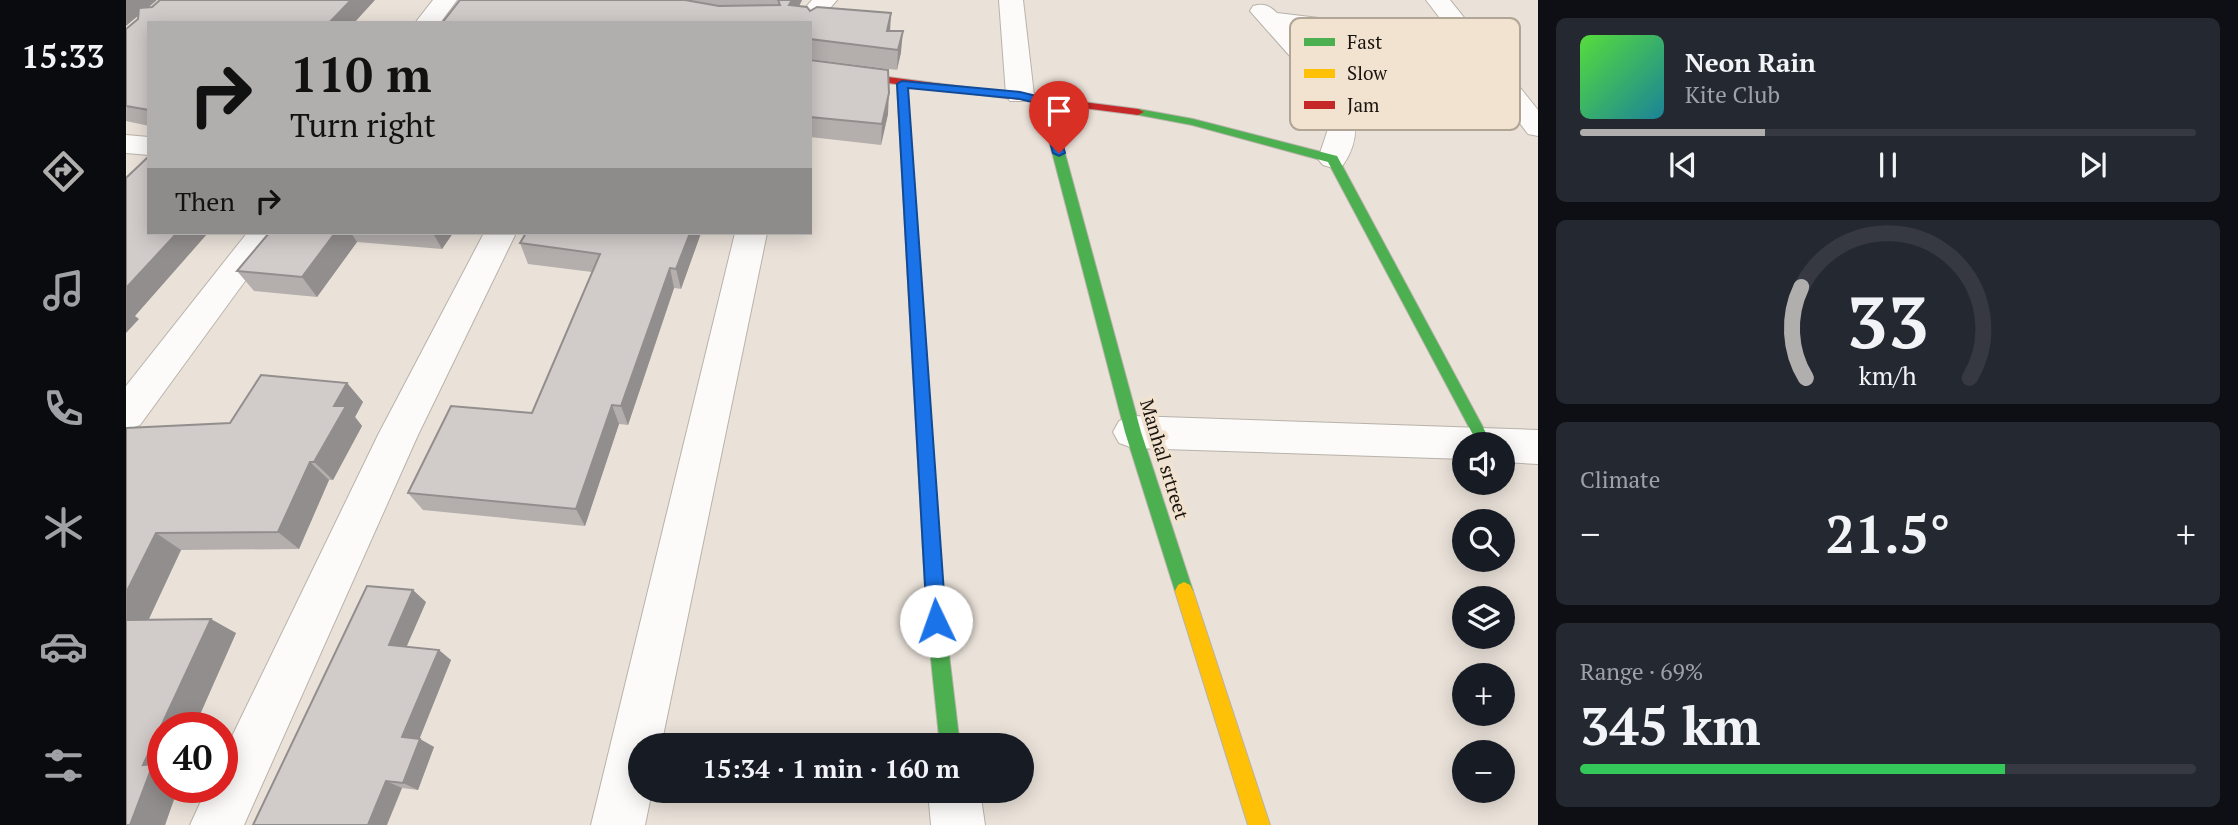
<!DOCTYPE html>
<html lang="en">
<head>
<meta charset="utf-8">
<style>
	:root { --surface:#171b24; --page:#242831; --text:#f1f3f6; --muted:#9ea1a6; --line:#363941; --accent:#b1afae }
	body { margin:0; font-family:"PT Serif",serif; background:var(--page); color:var(--text); height:100vh; display:flex; flex-direction:column; font-size:26px; white-space:nowrap }
	* { box-sizing:border-box; margin:0 }
	p { font-size:23px; color:var(--muted) }
	.icon { flex:none; width:38px; height:38px; fill:none; stroke:currentColor; stroke-width:2; stroke-linecap:round; stroke-linejoin:round }
	.map { position:relative; flex:1; overflow:hidden }
	.panel { display:flex; flex-direction:column; gap:18px; padding:18px; background:#0d0f14; width:700px }
	.panel>* { flex:none }
	.guide { position:absolute; left:21px; top:21px; width:665px; height:214px; border-radius:0px; box-shadow:0 4px 18px #0003; background:#b1afae; color:#111; overflow:hidden }
	.buttons { position:absolute; left:1326px; top:432px; display:grid; gap:14px }
	.buttons a { display:grid; place-items:center; width:63px; height:63px; border-radius:50%; background:var(--surface); box-shadow:0 4px 18px #0003; font-size:35px }
	.speed { position:absolute; left:21px; top:712px; display:flex; gap:14px; font-size:35px; font-weight:700; text-align:center }
	.speed>* { display:grid; place-content:center; width:91px; height:91px; border-radius:50%; background:var(--surface); box-shadow:0 4px 18px #0003; line-height:1 }
	.speed .limit { border:10px solid #d22; background:#fff; color:#111 }
	.pin { position:absolute; display:grid; place-items:center; width:60px; height:60px; color:#fff; margin:-72px -30px; border-radius:50% 50% 50% 0; rotate:-45deg; box-shadow:0 0 7px #0007 }
	.pin .icon { rotate:45deg }
	.me { position:absolute; width:77px; margin:-38px; rotate:357deg; stroke-linejoin:round; filter:drop-shadow(0 0 5px #0008) }
	.turn { display:flex; align-items:center; gap:24px; height:147px; padding:0 28px; font-size:32px }
	.turn .icon { width:91px; height:91px; stroke-width:2.5 }
	.turn b { display:block; font-size:49px; line-height:60px }
	.then { display:flex; align-items:center; height:66px; padding:0 28px; background:#0003; gap:14px; font-size:26px }
	.big { font-size:52px; font-weight:700; line-height:1.1 }
	.panel .tile { flex:1; display:flex; flex-direction:column; justify-content:center; gap:10px; min-width:0; padding:0 24px; border-radius:10px; background:var(--page) }
	.panel .dial { align-items:center; gap:0 }
	.dial svg { height:182px; overflow:visible; fill:none; stroke:var(--line); stroke-width:7; stroke-linecap:round; text-anchor:middle }
	.dial text { fill:var(--text); stroke:none }
	.song { display:flex; align-items:center; gap:21px }
	.cover { width:84px; height:84px; border-radius:10px; background:linear-gradient(135deg,hsl(110 70% 55%),hsl(190 70% 35%)) }
	.played { height:7px; border-radius:4px; background:linear-gradient(90deg,var(--accent) 30%,var(--line) 30%) }
	.keys { display:flex; justify-content:space-around; direction:ltr }
	.heat { display:flex; justify-content:space-between; align-items:center; font-size:38px; direction:ltr }
	.charge { height:10px; border-radius:5px; background:linear-gradient(90deg,#34c759 69%,var(--line) 0) }
	.trip { position:absolute; left:502px; top:733px; width:406px; height:70px; border-radius:35px; background:var(--surface); box-shadow:0 4px 18px #0003; font-weight:700; line-height:70px; text-align:center }
	main { display:flex; flex:1; min-height:0 }
	.tabs { display:flex; flex-direction:column; width:126px; justify-content:space-around; align-items:center; background:#090b0e; color:var(--muted) }
	.tabs .icon { width:49px; height:49px }
	.tabs .current { color:var(--accent) }
	.tabs b { font-size:32px; color:var(--text) }
	.map>svg:first-child { display:block }
	.lines { fill:none; stroke-linecap:round; stroke-linejoin:round }
	.street-casing { stroke:#b8b2aa; stroke-width:2 }
	.fast-casing { stroke:#b8b2aa; stroke-width:2 }
	.slow-casing { stroke:#b8b2aa; stroke-width:2 }
	.jam-casing { stroke:#b8b2aa; stroke-width:2 }
	.street { fill:#fcfbf9; fill-rule:evenodd }
	.fast { fill:#4caf50; fill-rule:evenodd }
	.slow { fill:#ffc107; fill-rule:evenodd }
	.jam { fill:#c62828; fill-rule:evenodd }
	.wall { fill:#b4afad }
	.shaded-wall { fill:#928e8d }
	.building { fill:#d1cbc9; stroke:#928e8d; stroke-width:2 }
	.route { fill:#1a73e8; stroke:#114b97; stroke-width:2 }
	.labels { text-anchor:middle; dominant-baseline:central; stroke-width:7; stroke-linejoin:round; paint-order:stroke }
	.street-label { font-size:19px; fill:#19140e; stroke:#f2e3d1 }
	.key { fill:#f2e3d1; stroke:#b1a596; stroke-width:2 }
	.key-label { font-size:19px; fill:#19140e }
</style>
</head>
<body>
<main>
<nav class="tabs">
<b>15:33</b>
<svg class="icon current" aria-label="directions" viewBox="0 0 24 24"><path d="M12 3l9 9-9 9-9-9zM9 14v-3h6M13 9l2 2-2 2"/></svg>
<svg class="icon" aria-label="music" viewBox="0 0 24 24"><path d="M9 18V5l10-2v13"/><circle cx="6" cy="18" r="3"/><circle cx="16" cy="16" r="3"/></svg>
<svg class="icon" aria-label="phone" viewBox="0 0 24 24"><path d="M5 4h4l2 5-3 2q2 4 5 5l2-3 5 2v4C11 20 4 13 5 4z"/></svg>
<svg class="icon" aria-label="climate" viewBox="0 0 24 24"><path d="M12 3v18M4 7l16 10M4 17L20 7"/></svg>
<svg class="icon" aria-label="car" viewBox="0 0 24 24"><path d="M5 17H2v-5l4-1 3-4h7l3 4 3 1v5h-3M9 17h6M6 11h13"/><circle cx="7" cy="17" r="2"/><circle cx="17" cy="17" r="2"/></svg>
<svg class="icon" aria-label="filters" viewBox="0 0 24 24"><path d="M4 7h16M4 17h16"/><circle cx="9" cy="7" r="2"/><circle cx="15" cy="17" r="2"/></svg>
</nav>
<div class="map">
<svg width="1412" height="825" viewBox="0 0 1412 825">
	<rect width="100%" height="100%" fill="#eae2d9"/>
	<g class="lines">
		<g class="street-casing">
			<g id="street">
				<polygon points="307,0 331,0 314,23 289,23"/>
				<polygon points="686,0 711,0 687,28 684,29 684,23 666,23"/>
				<polygon points="873,0 897,0 908,95 904,101 884,101 880,95"/>
				<path d="M1300,0H1324L1412,110V136L1402,134L1339,51L1167,29C1202,65 1253,113 1217,165L1207,168L1197,165L1192,159L1203,126L1199,106L1185,80L1124,11L1127,6C1138,3 1143,5 1151,13L1326,34Z"/>
				<polygon points="0,135 23,137 23,155 0,153"/>
				<polygon points="121,233 154,233 14,425 0,430 0,386"/>
				<polygon points="358,233 390,233 292,435 118,825 64,825 81,788 96,788 96,757 252,435"/>
				<polygon points="609,233 641,233 535,746 514,746 514,791 526,791 519,825 465,825"/>
				<polygon points="1007,416 1412,430 1412,464 1377,462 1377,444 1339,444 1339,459 1007,448 993,443 987,432 993,421"/>
				<polygon points="802,791 854,791 859,825 805,825"/>
			</g>
		</g>
		<g class="fast-casing">
			<g id="fast">
				<polygon points="919,99 925,102 1015,432 1067,591 1064,597 1058,600 1052,597 1049,591 999,432 913,102"/>
				<polygon points="1012,109 1067,119 1211,156 1366,444 1352,444 1202,162 1066,125 1008,114 1006,112"/>
				<polygon points="800,455 806,457 808,462 819,621 834,746 814,746 801,621 792,462 794,457"/>
			</g>
		</g>
		<g class="slow-casing">
			<g id="slow">
				<polygon points="776,81 781,84 808,462 806,467 800,469 794,467 792,462 771,84"/>
				<polygon points="1058,582 1064,585 1067,591 1144,825 1122,825 1049,591 1052,585"/>
			</g>
		</g>
		<g class="jam-casing">
			<polygon id="jam" points="684,67 1012,109 1018,112 1012,115 684,73"/>
		</g>
		<use href="#street" class="street"/>
		<use href="#fast" class="fast"/>
		<use href="#slow" class="slow"/>
		<use href="#jam" class="jam"/>
	</g>
	<g class="wall">
		<polygon points="31,0 22,8 23,126 0,121 0,29 12,19 12,15"/>
		<polygon points="560,0 676,0 673,6 684,11 764,31 775,52 771,70 684,59 684,23"/>
		<polygon points="684,60 762,114 755,145 684,137"/>
		<polygon points="143,233 327,233 316,249 231,242 191,297 128,291 111,271"/>
		<polygon points="575,233 555,289 548,288 502,425 493,424 459,526 297,510 282,493 406,413 466,272 402,264 394,243"/>
		<polygon points="221,383 237,402 229,417 236,426 207,480 203,480 173,549 55,550 22,619 110,633 68,728 37,728 52,788 39,825 0,825 0,428 104,423"/>
		<polygon points="300,602 280,647 325,660 293,739 308,747 292,790 276,788 127,825"/>
	</g>
	<g class="shaded-wall">
		<polygon points="0,0 31,0 0,26"/>
		<polygon points="225,0 249,0 228,23 203,23"/>
		<polygon points="666,0 676,0 665,23 663,5"/>
		<polygon points="765,13 764,33 760,51 761,31"/>
		<polygon points="777,31 775,52 771,70 772,50"/>
		<polygon points="763,93 762,114 755,145 756,124"/>
		<polygon points="51,233 82,233 9,316 13,319 0,333 0,288"/>
		<polygon points="209,233 225,233 231,242 191,297 176,277"/>
		<polygon points="307,233 327,233 316,249"/>
		<polygon points="564,233 575,233 555,289 550,269"/>
		<polygon points="544,268 548,288 502,425 495,406"/>
		<polygon points="221,383 237,402 229,417 236,426 207,480 188,462 208,406"/>
		<polygon points="486,405 493,424 459,526 450,509"/>
		<polygon points="184,462 203,480 173,549 152,532"/>
		<polygon points="30,533 55,550 16,634 0,626 0,593"/>
		<polygon points="287,590 300,602 277,655 263,645"/>
		<polygon points="85,619 110,633 68,728 37,728 37,788 52,788 39,825 4,825 17,765"/>
		<polygon points="313,650 325,660 291,745 276,737"/>
		<polygon points="294,739 308,747 292,790 277,783"/>
		<polygon points="260,781 276,788 261,825 242,825"/>
	</g>
	<g class="building">
		<polygon points="34,0 225,0 203,23 23,23 23,110 0,106 0,29 12,19 13,8 26,7"/>
		<polygon points="334,0 559,0 593,6 654,5 652,0 666,0 663,5 681,7 684,11 691,7 765,13 761,31 777,31 772,50 684,39 684,23 316,23"/>
		<polygon points="684,60 762,70 763,93 756,124 684,117"/>
		<polygon points="23,156 23,233 51,233 0,288 0,178"/>
		<polygon points="143,233 209,233 176,277 111,271"/>
		<polygon points="400,233 564,233 550,269 544,268 495,406 486,405 450,509 282,493 325,406 406,413 474,254 394,243"/>
		<polygon points="135,375 221,383 208,406 220,406 188,462 184,462 152,532 30,533 0,593 0,428 104,423"/>
		<polygon points="241,586 287,590 263,645 313,650 276,737 294,739 277,783 260,781 242,825 127,825"/>
		<polygon points="85,619 17,765 27,764 4,825 0,825 0,620"/>
	</g>
	<polygon class="route" points="776,81 894,92 923,99 939,153 933,156 927,153 914,104 894,99 782,88 820,621 817,627 810,630 804,627 801,621 771,84"/>
	<g class="labels">
		<g class="street-label">
			<text transform="translate(1039 459) rotate(73)">Manhal srtreet</text>
		</g>
	</g>
	<rect x="1164" y="18" width="230" height="112" rx="10" class="key"/>
	<rect x="1178" y="38" width="31" height="8" fill="#4caf50"/>
	<rect x="1178" y="69" width="31" height="9" fill="#ffc107"/>
	<rect x="1178" y="101" width="31" height="8" fill="#c62828"/>
	<g class="key-label">
		<text x="1221" y="49">Fast</text>
		<text x="1221" y="80">Slow</text>
		<text x="1221" y="112">Jam</text>
	</g>
</svg>
<div class="buttons">
<a><svg class="icon" aria-label="sound" viewBox="0 0 24 24"><path d="M4 9h4l5-4v14l-5-4H4zM17 9q2 3 0 6"/></svg></a>
<a><svg class="icon" aria-label="search" viewBox="0 0 24 24"><circle cx="10" cy="10" r="6"/><path d="M15 15l6 6"/></svg></a>
<a><svg class="icon" aria-label="layers" viewBox="0 0 24 24"><path d="M12 4l9 5-9 5-9-5zM3 14l9 5 9-5"/></svg></a>
<a>+</a>
<a>−</a>
</div>
<div class="speed"><div class="limit">40</div></div>
<div class="pin" style="left:933px;top:153px;background:#d93025"><svg class="icon" aria-label="arrive" viewBox="0 0 24 24"><path d="M6 21V4h12l-3 4 3 4H6"/></svg></div>
<svg class="me" style="left:810px;top:621px" viewBox="-20 -20 40 40"><circle r="19" fill="#fff"/><path d="M0-13L10 11 0 6-10 11z" fill="#1a73e8"/></svg>
<div class="trip">15:34 · 1 min · 160 m</div>
<div class="guide">
<div class="turn"><svg class="icon" aria-label="right" viewBox="0 0 24 24"><path d="M7 20v-9h11M14 6l5 5-5 5"/></svg><div><b>110 m</b>Turn right</div></div>
<div class="then">Then<svg class="icon" aria-label="right" viewBox="0 0 24 24"><path d="M7 20v-9h11M14 6l5 5-5 5"/></svg></div>
</div>
</div>
<section class="panel">
<div class="tile">
<div class="song"><i class="cover"></i><div><b>Neon Rain</b><p>Kite Club</p></div></div>
<div class="played"></div>
<div class="keys"><svg class="icon" aria-label="previous" viewBox="0 0 24 24"><path d="M18 5L8 12l10 7zM5 5v14"/></svg><svg class="icon" aria-label="pause" viewBox="0 0 24 24"><path d="M8 5v14M16 5v14"/></svg><svg class="icon" aria-label="next" viewBox="0 0 24 24"><path d="M6 5l10 7-10 7zM19 5v14"/></svg></div>
</div>
<div class="tile dial"><svg viewBox="0 0 100 80">
<path d="M14 69A42 42 0 1 1 86 69"/>
<path d="M14 69A42 42 0 0 1 12 29" stroke="#b1afae"/>
<text x="50" y="56" font-size="32" font-weight="700">33</text>
<text x="50" y="72" font-size="11">km/h</text>
</svg></div>
<div class="tile"><p>Climate</p>
<div class="heat"><a>−</a><b class="big">21.5°</b><a>+</a></div>
</div>
<div class="tile"><p>Range · 69%</p><b class="big">345 km</b><div class="charge"></div></div>
</section>
</main>
</body>
</html>
